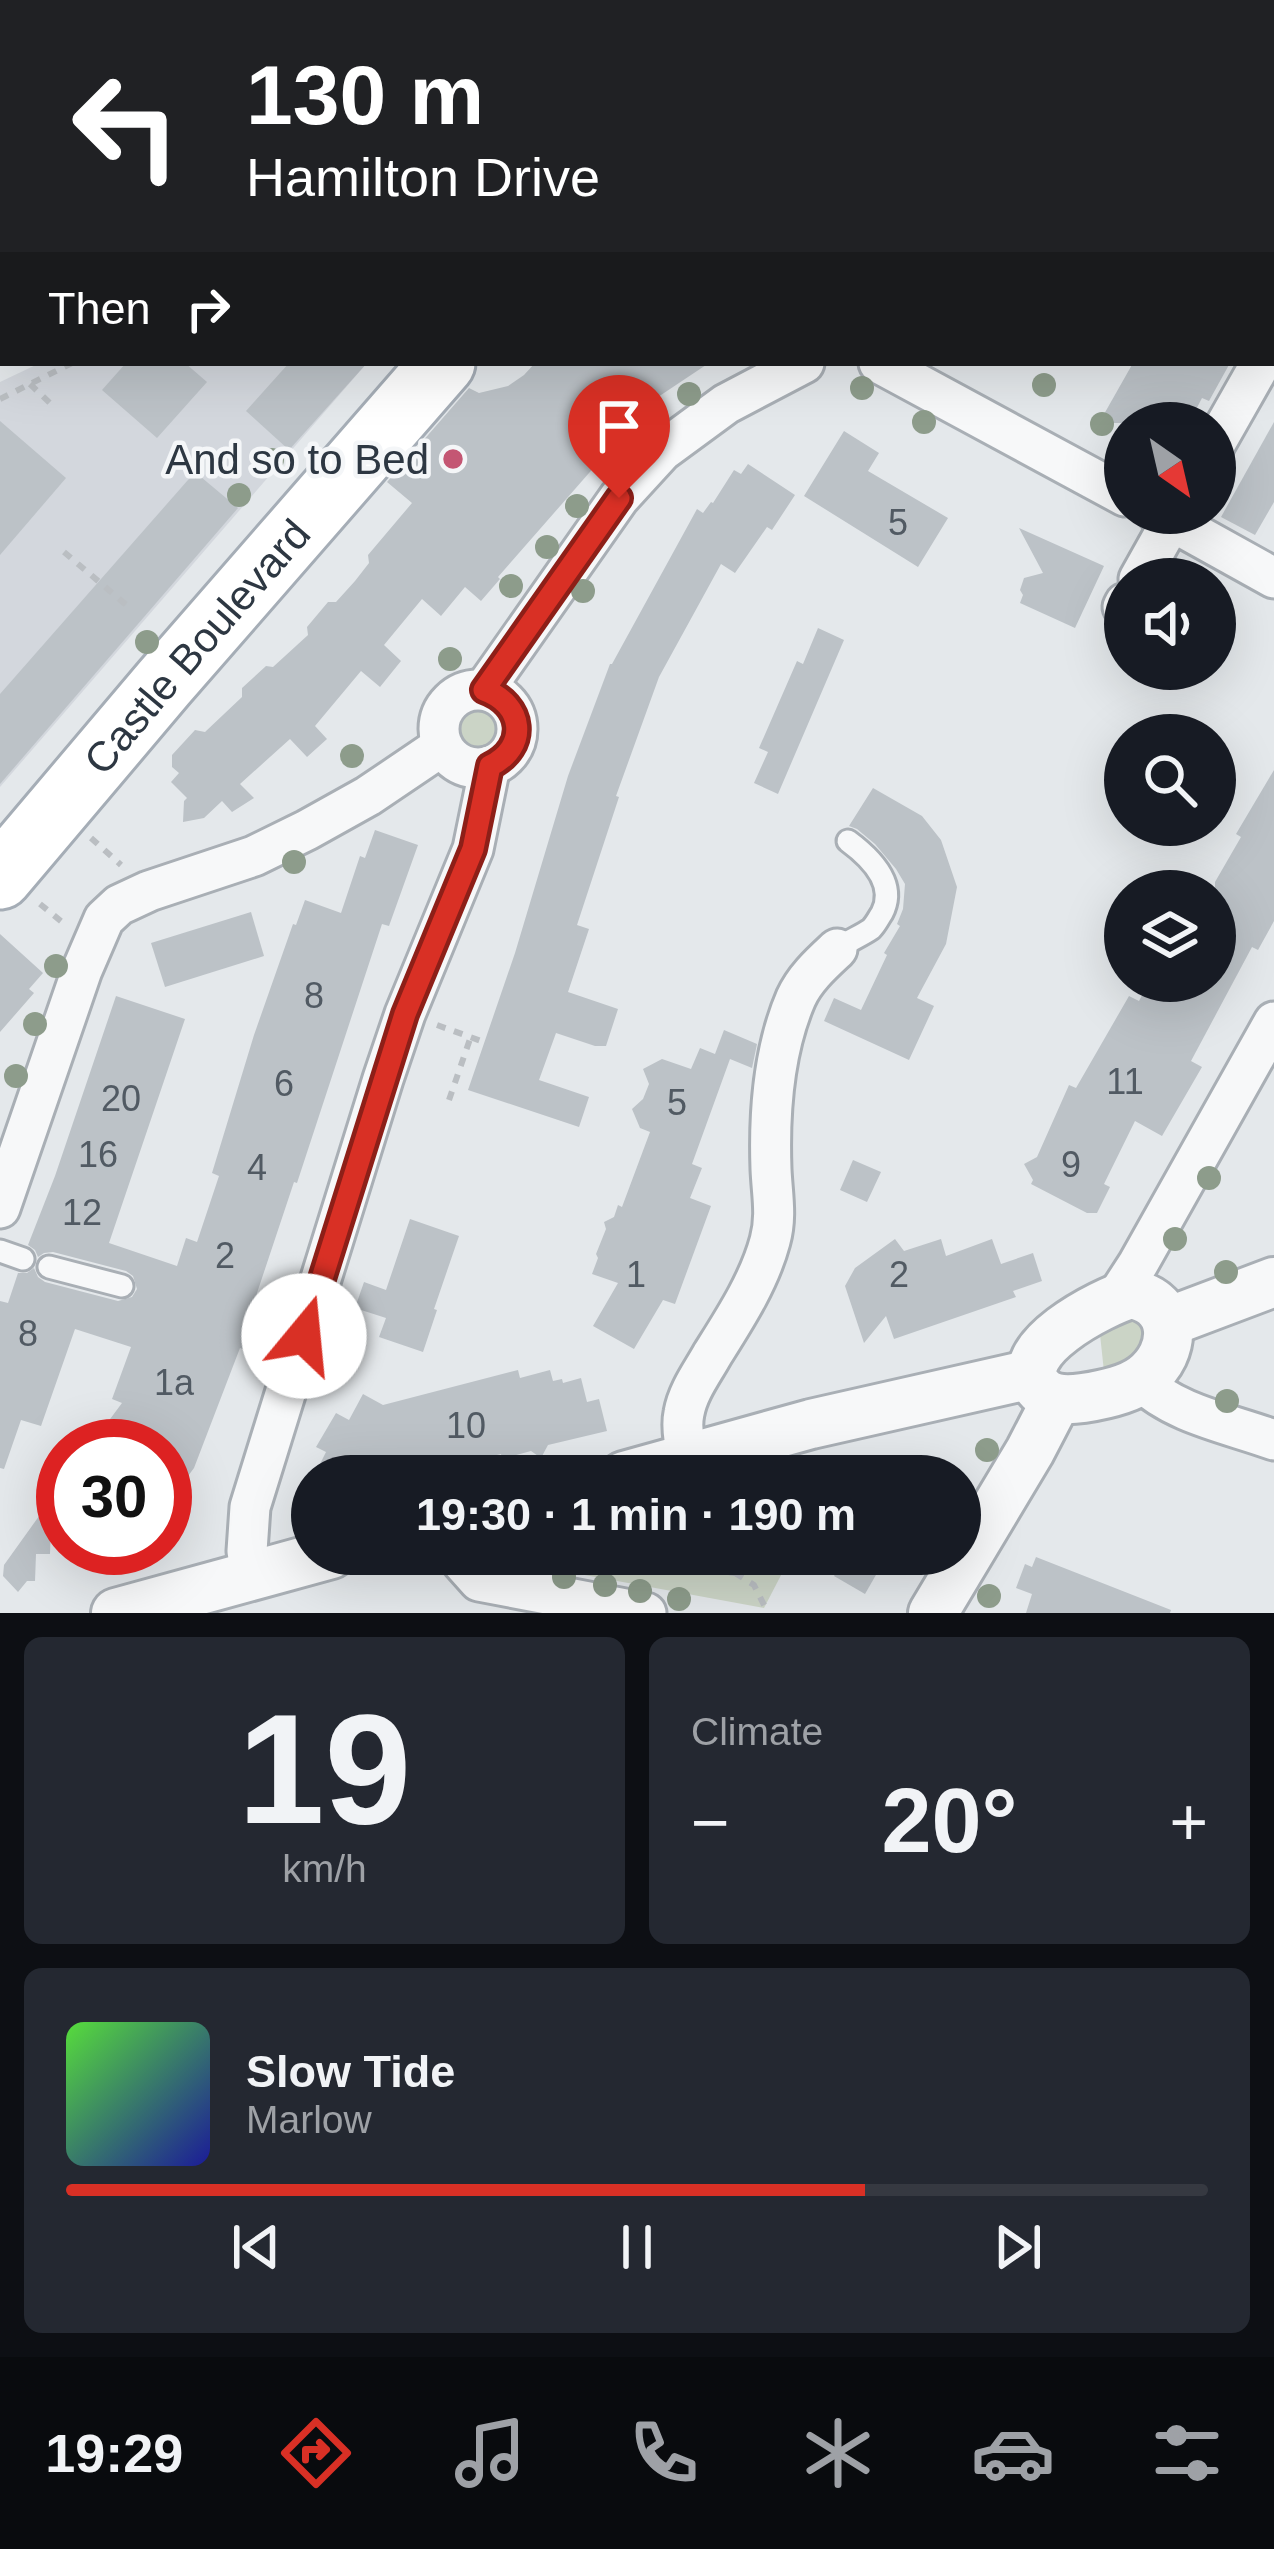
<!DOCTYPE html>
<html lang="en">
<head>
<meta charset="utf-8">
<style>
	:root { --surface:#171b24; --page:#242831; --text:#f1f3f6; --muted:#9ea1a6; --line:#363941; --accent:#d93025 }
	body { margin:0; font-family:Helvetica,sans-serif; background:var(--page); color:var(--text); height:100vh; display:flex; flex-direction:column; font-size:45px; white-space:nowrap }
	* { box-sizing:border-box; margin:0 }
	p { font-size:39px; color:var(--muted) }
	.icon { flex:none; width:66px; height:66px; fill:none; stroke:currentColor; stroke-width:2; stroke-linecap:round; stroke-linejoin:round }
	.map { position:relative; height:1613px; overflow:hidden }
	.sheet { display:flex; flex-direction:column; gap:24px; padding:24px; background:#0d0f14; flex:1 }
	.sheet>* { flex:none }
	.guide { position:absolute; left:0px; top:0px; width:1275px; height:366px; box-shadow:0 12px 48px #0002; background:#202124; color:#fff; overflow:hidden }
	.needle { width:78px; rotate:146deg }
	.tools { position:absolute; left:1104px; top:402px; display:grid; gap:24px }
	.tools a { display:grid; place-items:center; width:132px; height:132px; border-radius:50%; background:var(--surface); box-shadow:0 12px 48px #0002; font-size:60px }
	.speed { position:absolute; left:36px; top:1419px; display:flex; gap:24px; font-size:60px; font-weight:700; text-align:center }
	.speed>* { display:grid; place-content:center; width:156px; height:156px; border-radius:50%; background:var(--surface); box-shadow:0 12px 48px #0002; line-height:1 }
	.speed .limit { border:18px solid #d22; background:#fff; color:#111 }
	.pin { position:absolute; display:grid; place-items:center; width:102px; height:102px; color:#fff; margin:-123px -51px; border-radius:50% 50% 50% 0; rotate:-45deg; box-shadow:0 0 12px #0007 }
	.pin .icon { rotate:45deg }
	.me { position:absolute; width:132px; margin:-66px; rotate:17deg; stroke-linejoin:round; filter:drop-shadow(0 0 9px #0008) }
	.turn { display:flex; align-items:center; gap:42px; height:252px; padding:0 48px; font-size:54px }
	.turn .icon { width:156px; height:156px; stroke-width:2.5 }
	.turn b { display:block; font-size:84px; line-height:102px }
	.then { display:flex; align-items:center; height:114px; padding:0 48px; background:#0003; gap:24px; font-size:45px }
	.big { font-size:90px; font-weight:700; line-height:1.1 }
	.sheet .widget { flex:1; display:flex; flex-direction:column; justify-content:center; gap:18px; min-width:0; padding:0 42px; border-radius:18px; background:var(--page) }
	.sheet .dial { align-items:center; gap:0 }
	.dial b { font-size:156px; line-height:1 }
	.song { display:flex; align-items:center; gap:36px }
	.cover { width:144px; height:144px; border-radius:18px; background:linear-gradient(135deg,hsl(110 70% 55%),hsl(240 70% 35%)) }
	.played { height:12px; border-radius:6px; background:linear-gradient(90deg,var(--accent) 70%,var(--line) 70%) }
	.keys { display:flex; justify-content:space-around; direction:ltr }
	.heat { display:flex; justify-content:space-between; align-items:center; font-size:66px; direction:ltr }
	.sheet .tiles { flex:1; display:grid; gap:24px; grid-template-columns:1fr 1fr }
	.widget:last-child { grid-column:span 2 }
	.trip { position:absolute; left:291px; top:1455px; width:690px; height:120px; border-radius:60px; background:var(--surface); box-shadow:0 12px 48px #0002; font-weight:700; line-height:120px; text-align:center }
	.menu { display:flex; height:192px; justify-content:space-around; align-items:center; background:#090b0e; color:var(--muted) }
	.menu .icon { width:84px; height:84px }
	.menu .current { color:var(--accent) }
	.menu b { font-size:54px; color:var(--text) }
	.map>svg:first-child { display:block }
	.built { fill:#d3d7dd }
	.green { fill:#cbd4c6 }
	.building { fill:#bcc2c7 }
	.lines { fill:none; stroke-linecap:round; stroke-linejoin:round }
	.service-casing { stroke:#a9afb5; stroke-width:27 }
	.minor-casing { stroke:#a9afb5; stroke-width:45 }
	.tertiary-casing { stroke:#a9afb5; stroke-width:54 }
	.primary-casing { stroke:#a5adb6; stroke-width:69 }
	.path { stroke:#babec2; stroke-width:6; stroke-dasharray:9 9; stroke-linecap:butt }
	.service { stroke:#f7f8f9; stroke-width:21 }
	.minor { stroke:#f7f8f9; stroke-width:39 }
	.tertiary { stroke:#f7f8f9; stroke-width:48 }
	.primary { stroke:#fff; stroke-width:63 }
	.tree { fill:#8d9c8b }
	.route-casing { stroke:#8d1f18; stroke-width:30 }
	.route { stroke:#d93025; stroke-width:21 }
	.poi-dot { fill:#c45673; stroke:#f4f6f8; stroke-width:4.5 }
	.labels { text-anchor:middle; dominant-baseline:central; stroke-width:9; stroke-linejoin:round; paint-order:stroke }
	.number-label { font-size:36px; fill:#515a63 }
	.poi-label { font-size:42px; fill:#2d3742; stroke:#f4f6f8; text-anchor:end }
	.street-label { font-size:42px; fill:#2d3742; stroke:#f4f6f8 }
</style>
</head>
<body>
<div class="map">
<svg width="1274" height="1613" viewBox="0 0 1274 1613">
	<rect width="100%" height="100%" fill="#e4e8eb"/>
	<g class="built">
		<polygon points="0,0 204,0 201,3 3,3 3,203 0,205"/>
		<polygon points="589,0 1074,0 1072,3 584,3"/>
		<polygon points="40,363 367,363 0,787 0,382"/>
	</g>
	<g class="green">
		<circle cx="477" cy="732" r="22"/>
		<polygon points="1131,1312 1153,1338 1105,1381 1099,1325"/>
		<polygon points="548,1554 792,1554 764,1608 552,1569"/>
	</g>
	<g class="building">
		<polygon points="126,363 185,363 207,382 157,438 102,390"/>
		<polygon points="289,363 367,363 289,450 246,411"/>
		<polygon points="535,363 709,363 652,401 498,577 500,579 481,601 465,587 441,616 422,599 384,645 401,661 380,687 361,671 315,726 327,739 307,757 290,739 240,784 254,798 232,812 222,801 204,818 183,822 184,801 187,798 171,782 179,773 172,767 172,755 195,730 205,732 242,697 242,688 266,666 273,667 308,635 307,627 328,602 336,602 355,581 369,563 368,555 412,503 387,482 469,388 479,393 508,386 524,375"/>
		<polygon points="1133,363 1230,363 1209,401 1202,398 1189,423 1178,416 1174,423 1099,423"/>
		<polygon points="0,421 66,478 0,555"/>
		<polygon points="1274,422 1274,502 1255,535 1221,517"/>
		<polygon points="844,431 879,453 868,471 948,518 918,567 804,496"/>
		<polygon points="748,464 795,495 772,530 767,527 735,573 721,564 659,677 616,796 619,797 577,925 589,929 568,992 618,1009 606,1046 595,1046 556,1033 539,1080 589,1097 579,1127 468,1090 515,953 568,776 610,664 612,664 697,509 703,513 711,502 713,503 734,470 741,474"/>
		<polygon points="195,472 238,508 0,784 0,694"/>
		<polygon points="1019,528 1104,566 1075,628 1020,603 1023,595 1020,590 1024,578 1043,573"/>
		<polygon points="818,628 844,640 778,794 754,783 768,752 759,748 797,661 803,664"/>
		<polygon points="1274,770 1274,921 1258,950 1252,947 1191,1061 1202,1067 1162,1136 1135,1121 1104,1184 1110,1187 1097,1213 1087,1213 1031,1184 1033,1180 1024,1164 1037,1157 1069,1085 1076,1088 1129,996 1139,1001 1147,986 1150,988 1154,981 1215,981 1215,882 1241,837 1236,834"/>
		<polygon points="873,788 922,816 941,840 957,887 946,944 917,998 934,1006 909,1060 824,1021 834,998 861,1010 887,955 884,953 900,926 897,924 903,909 905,884 896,869 875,844 857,829 849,826"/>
		<polygon points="375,830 418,845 389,926 382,924 297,1183 294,1182 253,1305 261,1307 247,1351 240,1348 194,1468 165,1507 165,1446 90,1446 122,1403 112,1399 131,1347 75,1329 41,1426 21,1420 4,1469 0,1468 0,1301 8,1303 18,1273 27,1273 34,1268 38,1277 45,1282 118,1301 132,1297 137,1289 133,1276 126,1271 53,1252 44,1253 38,1257 35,1250 28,1245 55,1176 116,996 185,1019 109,1243 177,1266 186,1238 197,1242 219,1176 212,1173 254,1035 293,924 296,925 305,900 341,913 360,856 365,858"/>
		<polygon points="251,912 264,956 165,987 151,943"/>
		<polygon points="0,934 43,973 29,989 34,993 0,1032"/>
		<polygon points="724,1030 757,1044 752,1068 730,1059 692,1164 702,1168 690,1198 711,1206 675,1304 663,1300 634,1349 593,1326 618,1283 592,1274 598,1258 596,1254 606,1229 604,1222 614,1217 618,1205 622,1207 650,1132 640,1128 632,1109 643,1099 649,1084 643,1069 662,1059 691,1069 700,1048 715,1054"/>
		<polygon points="853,1160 881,1172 867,1202 840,1190"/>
		<polygon points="410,1219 459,1236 434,1309 437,1310 423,1352 379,1337 386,1318 355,1308 364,1282 386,1290"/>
		<polygon points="895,1239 904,1251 941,1239 946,1256 992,1239 1001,1264 1033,1253 1042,1281 1013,1291 1016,1297 894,1339 886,1316 864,1343 845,1286 855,1268"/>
		<polygon points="518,1370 520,1378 550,1370 553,1381 562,1379 563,1383 581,1378 587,1402 599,1399 607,1431 548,1445 541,1458 531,1451 502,1459 501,1454 412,1476 314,1476 326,1452 316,1447 336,1413 349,1420 363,1394 383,1405"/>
		<polygon points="52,1498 50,1554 36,1554 35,1581 27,1581 18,1592 3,1576 4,1565"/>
		<polygon points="847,1554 888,1554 865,1594 834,1576"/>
		<polygon points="1036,1557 1171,1610 1170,1613 1026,1613 1032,1594 1016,1588 1025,1564 1032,1567"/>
	</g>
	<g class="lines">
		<g class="service-casing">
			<g id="service">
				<path d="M837,949C848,941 861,936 871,929C876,924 878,919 882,913C897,884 871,858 848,841"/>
				<polyline points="0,1251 23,1259"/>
				<polyline points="49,1267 122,1286"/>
			</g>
		</g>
		<g class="minor-casing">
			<g id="minor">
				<polyline points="1109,3 1111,0"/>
				<polyline points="879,363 1125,496"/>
				<polyline points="1215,444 1261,363"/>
				<polyline points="1157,513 1274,578"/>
				<polyline points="1139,579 1176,513"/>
				<polyline points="1123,607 1125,603"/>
				<circle cx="478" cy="729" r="39"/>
				<polyline points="484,690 619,498 662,451 726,404 804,363"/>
				<polyline points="0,1208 82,970 104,919 119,905 149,891 254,856 307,830 368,796 442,746"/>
				<polyline points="1116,1298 1138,1264 1274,1022"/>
				<path d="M1141,1381C1174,1414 1231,1424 1274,1440"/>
				<path d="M688,1458C684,1443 681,1427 684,1413C688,1391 702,1373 712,1355C734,1320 759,1282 770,1241C777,1216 772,1194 771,1169C769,1113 774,1049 796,998C805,978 822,963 837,949"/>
				<polyline points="460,1554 462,1562 479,1581 646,1613"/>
				<polyline points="251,1575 247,1551 250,1507 383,1079 405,1014 473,849 490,766"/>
			</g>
		</g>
		<g class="tertiary-casing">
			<g id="tertiary">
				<path d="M1131,1294C1178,1302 1178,1352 1144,1378C1128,1390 1103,1395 1083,1398C1068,1400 1050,1401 1039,1388C1006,1351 1104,1301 1131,1294Z"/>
				<polyline points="1168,1322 1274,1282"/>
				<polyline points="624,1476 811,1424 1032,1374"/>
				<polyline points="116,1613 331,1554"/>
				<polyline points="933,1613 1030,1451 1057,1399"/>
			</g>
		</g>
		<g class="primary-casing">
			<g id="primary">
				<polyline points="808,3 812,0"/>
				<path id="s1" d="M0,877L164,683L443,363"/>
			</g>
		</g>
		<g class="path">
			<polyline points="269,0 272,3"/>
			<polyline points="360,0 362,3"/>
			<polyline points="316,3 321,0"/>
			<polyline points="447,3 451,0"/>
			<polyline points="0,290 3,289"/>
			<polyline points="30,384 54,407"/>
			<polyline points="0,399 72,363"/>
			<polyline points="64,552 131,609"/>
			<polyline points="91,838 121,865"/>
			<polyline points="40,904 67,926"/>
			<polyline points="437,1025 484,1042"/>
			<polyline points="449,1100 471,1036"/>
			<polyline points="550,1554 735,1573 746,1554"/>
			<polyline points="735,1573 754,1585 768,1613"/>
		</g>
		<use href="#service" class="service"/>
		<use href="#minor" class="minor"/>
		<use href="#tertiary" class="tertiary"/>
		<use href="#primary" class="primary"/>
	</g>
	<g class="tree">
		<circle cx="1044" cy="385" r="12"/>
		<circle cx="862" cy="388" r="12"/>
		<circle cx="689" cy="394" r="12"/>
		<circle cx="924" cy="422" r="12"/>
		<circle cx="1102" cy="424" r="12"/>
		<circle cx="645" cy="431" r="12"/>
		<circle cx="272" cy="460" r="12"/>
		<circle cx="612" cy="468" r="12"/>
		<circle cx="239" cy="495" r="12"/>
		<circle cx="577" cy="506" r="12"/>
		<circle cx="547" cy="547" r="12"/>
		<circle cx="511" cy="586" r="12"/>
		<circle cx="583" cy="591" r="12"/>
		<circle cx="147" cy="642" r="12"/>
		<circle cx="450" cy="659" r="12"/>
		<circle cx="352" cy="756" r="12"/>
		<circle cx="294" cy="862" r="12"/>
		<circle cx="56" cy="966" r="12"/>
		<circle cx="35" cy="1024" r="12"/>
		<circle cx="16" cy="1076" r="12"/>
		<circle cx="1209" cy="1178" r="12"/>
		<circle cx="1175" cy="1239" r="12"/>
		<circle cx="1226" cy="1272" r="12"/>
		<circle cx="1227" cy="1401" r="12"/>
		<circle cx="987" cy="1450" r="12"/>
		<circle cx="564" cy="1577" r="12"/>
		<circle cx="605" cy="1585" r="12"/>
		<circle cx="640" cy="1591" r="12"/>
		<circle cx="989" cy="1596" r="12"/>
		<circle cx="679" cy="1599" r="12"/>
	</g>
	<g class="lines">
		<g class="route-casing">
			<path id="route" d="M304,1336L405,1014L473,849L490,766C529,747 524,704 484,690L619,498"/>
		</g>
		<use href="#route" class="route"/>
	</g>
	<circle class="poi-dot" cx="453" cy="459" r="12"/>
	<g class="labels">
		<g class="number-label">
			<text x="898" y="522">5</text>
			<text x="314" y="995">8</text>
			<text x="1125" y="1081">11</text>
			<text x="284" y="1083">6</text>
			<text x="121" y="1098">20</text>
			<text x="677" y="1102">5</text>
			<text x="98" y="1154">16</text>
			<text x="1071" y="1164">9</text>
			<text x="257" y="1167">4</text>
			<text x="82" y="1212">12</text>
			<text x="225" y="1255">2</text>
			<text x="636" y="1274">1</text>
			<text x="899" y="1274">2</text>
			<text x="28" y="1333">8</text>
			<text x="174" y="1382">1a</text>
			<text x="466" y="1425">10</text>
		</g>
		<g class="poi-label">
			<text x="429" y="459">And so to Bed</text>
		</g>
		<g class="street-label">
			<text stroke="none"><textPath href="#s1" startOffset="303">Castle Boulevard</textPath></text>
		</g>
	</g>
</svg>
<div class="tools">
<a><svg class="needle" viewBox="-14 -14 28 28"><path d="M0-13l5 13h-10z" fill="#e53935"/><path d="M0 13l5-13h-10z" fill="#9ea1a6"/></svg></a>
<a><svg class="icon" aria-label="sound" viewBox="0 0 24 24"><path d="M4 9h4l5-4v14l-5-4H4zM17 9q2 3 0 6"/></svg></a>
<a><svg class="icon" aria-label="search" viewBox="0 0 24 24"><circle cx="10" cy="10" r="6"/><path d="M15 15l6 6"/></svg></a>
<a><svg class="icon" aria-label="layers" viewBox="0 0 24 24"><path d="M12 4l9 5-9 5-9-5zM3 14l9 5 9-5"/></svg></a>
</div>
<div class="speed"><div class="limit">30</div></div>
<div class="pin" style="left:619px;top:498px;background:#d93025"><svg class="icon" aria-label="arrive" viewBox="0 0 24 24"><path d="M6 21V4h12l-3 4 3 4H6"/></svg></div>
<svg class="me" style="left:304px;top:1336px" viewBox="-20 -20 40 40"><circle r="19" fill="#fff"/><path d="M0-13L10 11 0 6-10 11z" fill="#d93025"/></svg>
<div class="trip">19:30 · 1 min · 190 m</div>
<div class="guide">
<div class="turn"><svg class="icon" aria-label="left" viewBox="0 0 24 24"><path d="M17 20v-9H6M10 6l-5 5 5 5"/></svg><div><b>130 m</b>Hamilton Drive</div></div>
<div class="then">Then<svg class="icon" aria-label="right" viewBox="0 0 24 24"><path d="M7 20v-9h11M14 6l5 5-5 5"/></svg></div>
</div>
</div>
<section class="sheet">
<div class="tiles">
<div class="widget dial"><b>19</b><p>km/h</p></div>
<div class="widget"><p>Climate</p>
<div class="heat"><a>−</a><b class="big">20°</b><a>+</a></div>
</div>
<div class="widget">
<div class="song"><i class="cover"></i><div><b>Slow Tide</b><p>Marlow</p></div></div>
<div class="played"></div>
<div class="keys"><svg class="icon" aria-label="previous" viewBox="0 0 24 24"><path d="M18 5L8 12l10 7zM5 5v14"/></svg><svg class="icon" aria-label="pause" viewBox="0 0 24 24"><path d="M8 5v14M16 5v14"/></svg><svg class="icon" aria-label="next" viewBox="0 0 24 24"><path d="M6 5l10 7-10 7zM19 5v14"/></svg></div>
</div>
</div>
</section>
<nav class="menu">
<b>19:29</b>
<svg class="icon current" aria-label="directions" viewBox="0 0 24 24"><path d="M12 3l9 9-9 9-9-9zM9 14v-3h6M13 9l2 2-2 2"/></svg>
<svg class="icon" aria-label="music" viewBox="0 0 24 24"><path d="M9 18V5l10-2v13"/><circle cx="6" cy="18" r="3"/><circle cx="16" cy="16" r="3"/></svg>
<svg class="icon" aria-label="phone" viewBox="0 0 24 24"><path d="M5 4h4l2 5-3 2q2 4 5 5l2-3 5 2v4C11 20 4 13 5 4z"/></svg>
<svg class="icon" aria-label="climate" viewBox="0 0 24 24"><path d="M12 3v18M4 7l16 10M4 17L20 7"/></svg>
<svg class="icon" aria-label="car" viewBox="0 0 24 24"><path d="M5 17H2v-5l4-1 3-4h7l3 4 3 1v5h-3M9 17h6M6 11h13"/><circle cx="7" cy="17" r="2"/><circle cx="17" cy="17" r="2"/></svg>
<svg class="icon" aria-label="filters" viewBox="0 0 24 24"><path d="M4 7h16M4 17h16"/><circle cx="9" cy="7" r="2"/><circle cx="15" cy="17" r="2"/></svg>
</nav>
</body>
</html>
